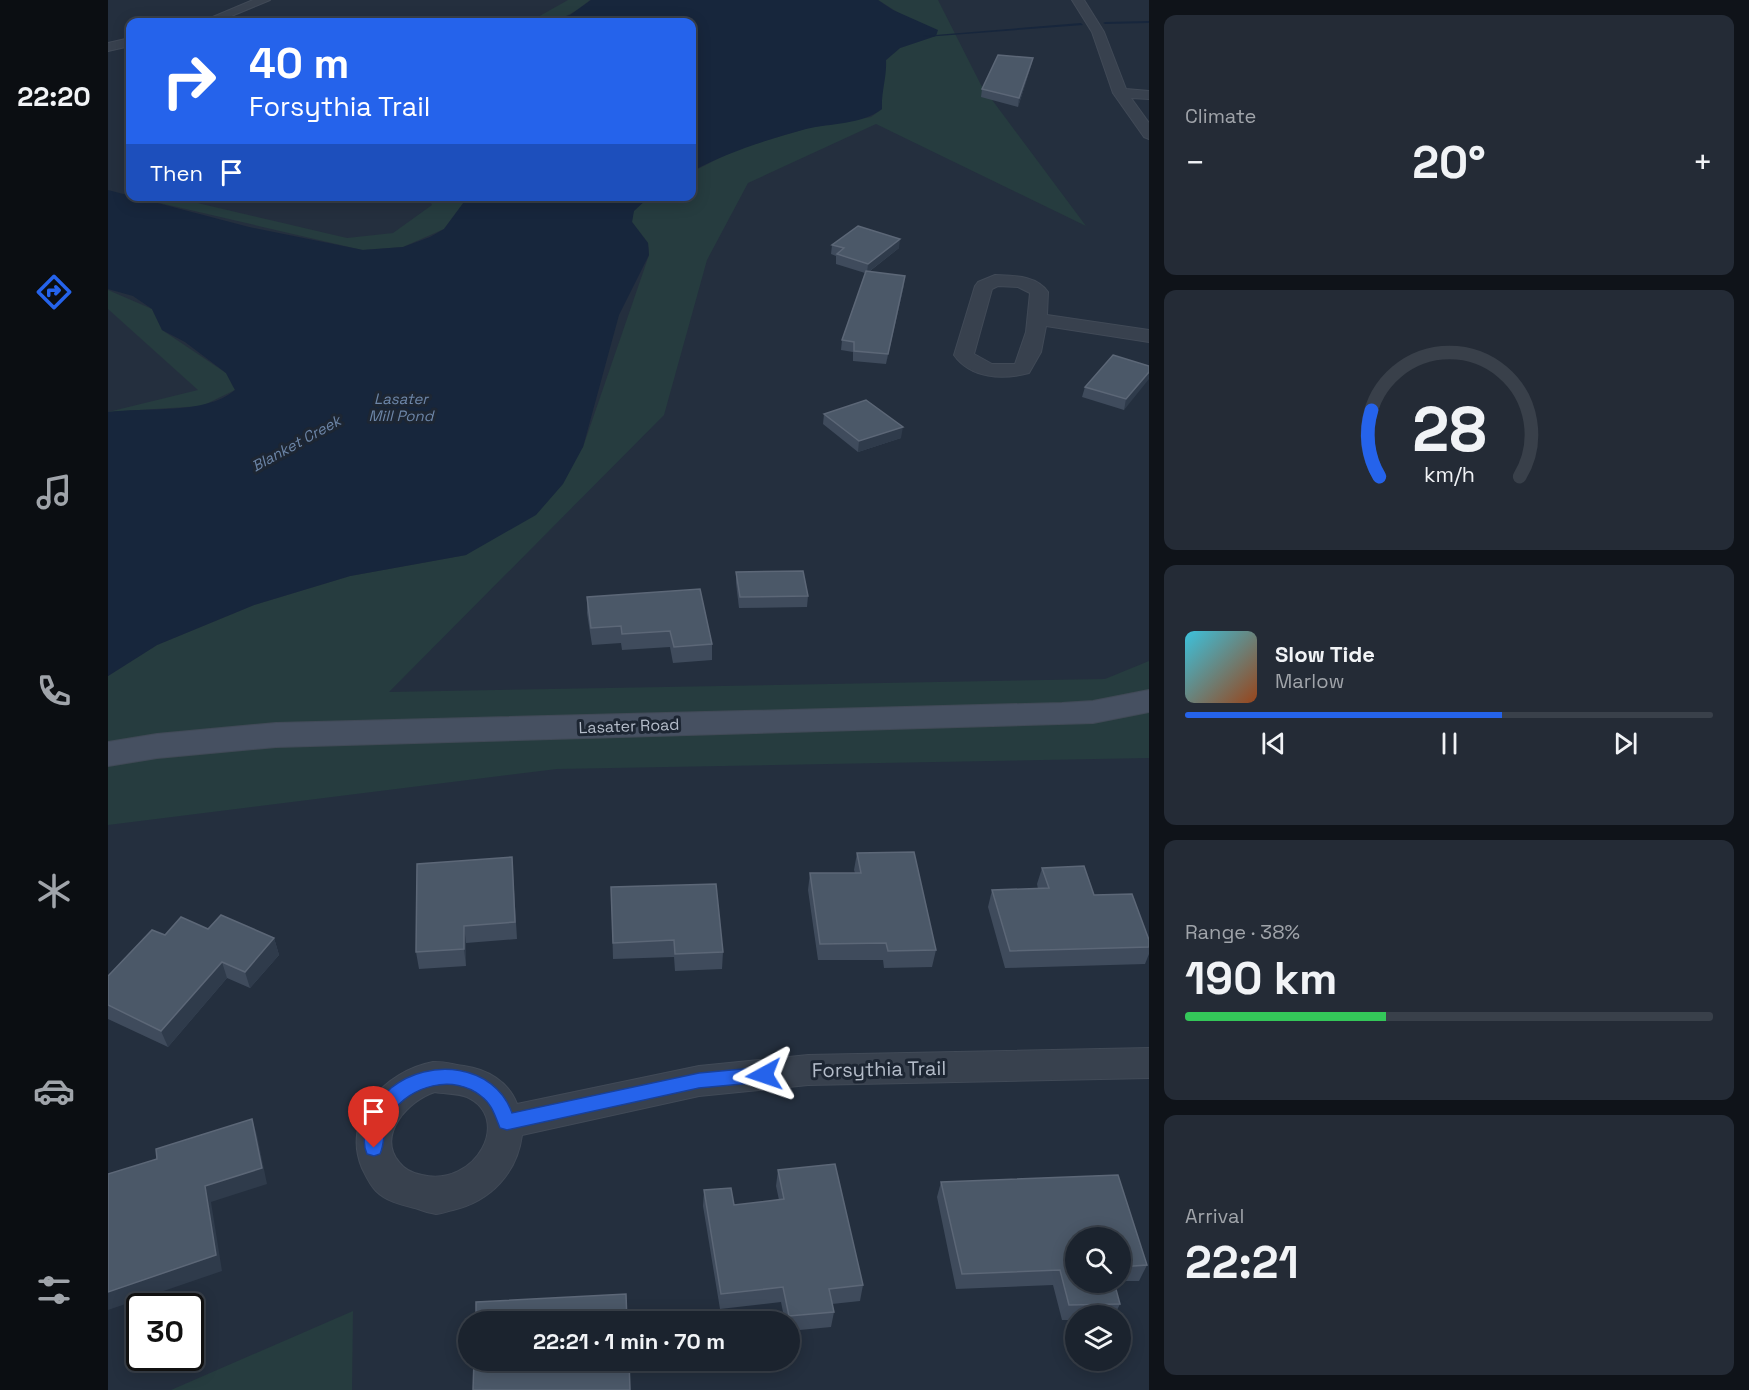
<!DOCTYPE html>
<html lang="en">
<head>
<meta charset="utf-8">
<style>
	:root { --surface:#1b232e; --page:#242b36; --text:#f1f3f6; --muted:#a0a4aa; --line:#39404a; --accent:#2563eb }
	body { margin:0; font-family:"Space Grotesk",sans-serif; background:var(--page); color:var(--text); height:100vh; display:flex; flex-direction:column; font-size:22px; white-space:nowrap }
	* { box-sizing:border-box; margin:0 }
	p { font-size:20px; color:var(--muted) }
	.icon { flex:none; width:33px; height:33px; fill:none; stroke:currentColor; stroke-width:2; stroke-linecap:round; stroke-linejoin:round }
	.map { position:relative; flex:1; overflow:hidden }
	.side { display:flex; flex-direction:column; gap:15px; padding:15px; background:#0f1319; width:600px }
	.side>* { flex:none }
	.top-card { position:absolute; left:18px; top:18px; width:570px; height:183px; border-radius:12px; box-shadow:0 3px 15px #0003,0 0 0 2px var(--line); background:#2563eb; color:#fff; overflow:hidden }
	.controls { position:absolute; left:957px; top:1227px; display:grid; gap:12px }
	.controls a { display:grid; place-items:center; width:66px; height:66px; border-radius:50%; background:var(--surface); box-shadow:0 3px 15px #0003,0 0 0 2px var(--line); font-size:30px }
	.speed { position:absolute; left:18px; top:1293px; display:flex; gap:12px; font-size:30px; font-weight:700; text-align:center }
	.speed>* { display:grid; place-content:center; width:78px; height:78px; border-radius:50%; background:var(--surface); box-shadow:0 3px 15px #0003,0 0 0 2px var(--line); line-height:1 }
	.speed .limit { border:3px solid #111; border-radius:9px; background:#fff; color:#111 }
	.pin { position:absolute; display:grid; place-items:center; width:51px; height:51px; color:#fff; margin:-62px -26px; border-radius:50% 50% 50% 0; rotate:-45deg; box-shadow:0 0 6px #0007 }
	.pin .icon { rotate:45deg }
	.me { position:absolute; width:66px; margin:-33px; rotate:265deg; stroke-linejoin:round; filter:drop-shadow(0 0 4px #0008) }
	.turn { display:flex; align-items:center; gap:21px; height:126px; padding:0 24px; font-size:27px }
	.turn .icon { width:78px; height:78px; stroke-width:2.5 }
	.turn b { display:block; font-size:42px; line-height:51px }
	.then { display:flex; align-items:center; height:57px; padding:0 24px; background:#0003; gap:12px; font-size:22px }
	.big { font-size:45px; font-weight:700; line-height:1.1 }
	.side .tile { flex:1; display:flex; flex-direction:column; justify-content:center; gap:9px; min-width:0; padding:0 21px; border-radius:12px; background:var(--page) }
	.side .dial { align-items:center; gap:0 }
	.dial svg { height:156px; overflow:visible; fill:none; stroke:var(--line); stroke-width:7; stroke-linecap:round; text-anchor:middle }
	.dial text { fill:var(--text); stroke:none }
	.song { display:flex; align-items:center; gap:18px }
	.cover { width:72px; height:72px; border-radius:9px; background:linear-gradient(135deg,hsl(190 70% 55%),hsl(20 70% 35%)) }
	.played { height:6px; border-radius:3px; background:linear-gradient(90deg,var(--accent) 60%,var(--line) 60%) }
	.keys { display:flex; justify-content:space-around; direction:ltr }
	.heat { display:flex; justify-content:space-between; align-items:center; font-size:33px; direction:ltr }
	.charge { height:9px; border-radius:4px; background:linear-gradient(90deg,#34c759 38%,var(--line) 0) }
	.trip { position:absolute; left:350px; top:1311px; width:342px; height:60px; border-radius:30px; background:var(--surface); box-shadow:0 3px 15px #0003,0 0 0 2px var(--line); font-weight:700; line-height:60px; text-align:center }
	main { display:flex; flex:1; min-height:0 }
	.tab-bar { display:flex; flex-direction:column; width:108px; justify-content:space-around; align-items:center; background:#0b0e12; color:var(--muted) }
	.tab-bar .icon { width:42px; height:42px }
	.tab-bar .active { color:var(--accent) }
	.tab-bar b { font-size:27px; color:var(--text) }
	.map>svg:first-child { display:block }
	.green { fill:#263c3f }
	.water { fill:#17263c }
	.lines { fill:none; stroke-linecap:round; stroke-linejoin:round }
	.stream { fill:#17263c; fill-rule:evenodd }
	.street-casing { stroke:#414a57; stroke-width:2 }
	.secondary-casing { stroke:#414a57; stroke-width:2 }
	.street { fill:#38414e; fill-rule:evenodd }
	.secondary { fill:#465061; fill-rule:evenodd }
	.wall { fill:#3f4b5c }
	.shaded-wall { fill:#2f3b4b }
	.building { fill:#4b5868; stroke:#5c6777; stroke-width:1.5 }
	.route { fill:#2563eb; stroke:#184099; stroke-width:1.5 }
	.labels { text-anchor:middle; dominant-baseline:central; stroke-width:6; stroke-linejoin:round; paint-order:stroke }
	.far-water-label { font-size:15px; font-style:italic; fill:#6d86a8; stroke:#1d2633 }
	.street-label { font-size:16px; fill:#b4bcc9; stroke:#1d2633 }
	.near-street-label { font-size:20px; fill:#b4bcc9; stroke:#1d2633 }
</style>
</head>
<body>
<main>
<nav class="tab-bar">
<b>22:20</b>
<svg class="icon active" aria-label="directions" viewBox="0 0 24 24"><path d="M12 3l9 9-9 9-9-9zM9 14v-3h6M13 9l2 2-2 2"/></svg>
<svg class="icon" aria-label="music" viewBox="0 0 24 24"><path d="M9 18V5l10-2v13"/><circle cx="6" cy="18" r="3"/><circle cx="16" cy="16" r="3"/></svg>
<svg class="icon" aria-label="phone" viewBox="0 0 24 24"><path d="M5 4h4l2 5-3 2q2 4 5 5l2-3 5 2v4C11 20 4 13 5 4z"/></svg>
<svg class="icon" aria-label="climate" viewBox="0 0 24 24"><path d="M12 3v18M4 7l16 10M4 17L20 7"/></svg>
<svg class="icon" aria-label="car" viewBox="0 0 24 24"><path d="M5 17H2v-5l4-1 3-4h7l3 4 3 1v5h-3M9 17h6M6 11h13"/><circle cx="7" cy="17" r="2"/><circle cx="17" cy="17" r="2"/></svg>
<svg class="icon" aria-label="filters" viewBox="0 0 24 24"><path d="M4 7h16M4 17h16"/><circle cx="9" cy="7" r="2"/><circle cx="15" cy="17" r="2"/></svg>
</nav>
<div class="map">
<svg width="1041" height="1390" viewBox="0 0 1041 1390">
	<rect width="100%" height="100%" fill="#242f3e"/>
	<g class="green">
		<path d="M460,0H482C460,18 450,22 421,22Z"/>
		<polygon points="770,0 830,0 873,85 978,226 768,124 640,183 599,260 556,415 281,692 997,679 1041,661 1041,758 449,769 0,825 0,676 49,645 146,605 242,576 358,555 475,447 541,255 540,243 524,222 525,211 541,197 584,196 584,172 627,150 700,128 763,117 774,109 773,93 778,60 792,48 827,36"/>
		<polygon points="26,197 64,197 239,238 285,233 324,205 320,197 351,197 356,202 336,229 295,247 254,250"/>
		<polygon points="0,290 44,309 54,330 118,373 127,390 94,406 0,412 90,390 0,309"/>
		<polygon points="245,1311 244,1390 63,1390"/>
	</g>
	<g class="water">
		<path d="M483,0H770L785,10L830,30L828,36L792,48L778,60C779,77 773,92 774,109C753,125 723,123 698,129C658,140 620,152 584,171V22H438L462,15Z"/>
		<path d="M0,190L141,227L255,250L295,247L322,237L336,229L356,202L351,197H541L526,211L524,222L540,243L541,255L511,315L475,447L455,484L428,515L358,555L242,576L146,605L49,645L0,676V412C37,407 98,415 127,390L118,373L77,342L54,330L44,309L25,296L0,289Z"/>
	</g>
	<g class="lines">
		<g class="stream">
			<polygon points="1041,21 1041,23 997,24 995,23 997,22"/>
			<polygon points="973,23 975,25 817,37 815,36"/>
		</g>
		<g class="street-casing">
			<g id="street">
				<polygon points="145,0 162,0 109,22 93,22"/>
				<polygon points="964,0 976,0 996,32 1018,89 1041,91 1041,99 1023,98 1041,123 1041,139 1036,137 1005,93 984,32"/>
				<polygon points="22,38 22,46 0,51 0,43"/>
				<path d="M887,275C906,276 928,275 940,292L939,315L1041,330V342L938,326L933,352L921,373C895,380 863,379 846,355L867,286L870,282ZM890,286L910,287L922,293L918,332L907,364H884L866,354L884,289Z"/>
				<path d="M1041,1048V1078L700,1085L591,1096L414,1135C409,1173 383,1201 345,1210C340,1211 333,1214 328,1214C322,1213 315,1211 310,1209C295,1205 279,1202 268,1191C262,1185 258,1176 254,1168C233,1118 277,1071 325,1062C334,1061 347,1065 356,1066C379,1069 401,1082 409,1104L591,1066L700,1055ZM327,1092C337,1094 350,1093 359,1097C405,1118 368,1188 314,1175C304,1173 297,1170 291,1162C268,1135 301,1100 327,1092Z"/>
			</g>
		</g>
		<g class="secondary-casing">
			<polygon id="secondary" points="1041,690 1041,712 985,723 168,747 49,758 0,766 0,742 49,734 168,723 954,703 985,701"/>
		</g>
		<use href="#street" class="street"/>
		<use href="#secondary" class="secondary"/>
	</g>
	<g class="wall">
		<polygon points="925,58 923,66 910,107 873,97 874,89"/>
		<polygon points="724,245 791,248 762,271 796,285 778,364 745,361 745,352 733,350 734,340 757,273 728,264 728,256 723,254"/>
		<polygon points="1041,366 1016,410 974,397 977,387"/>
		<polygon points="716,414 793,438 750,452 715,424"/>
		<polygon points="628,572 700,596 699,607 631,608 628,583"/>
		<polygon points="479,597 604,644 604,660 565,663 562,647 514,650 513,643 484,645 479,613"/>
		<polygon points="749,853 828,950 824,967 776,968 775,960 710,960 700,890 702,873 747,873 746,870"/>
		<polygon points="934,868 986,895 1041,947 1041,954 1037,964 897,968 880,907 884,890 930,889 929,884"/>
		<polygon points="405,873 409,939 358,943 358,966 311,969 308,952"/>
		<polygon points="503,887 615,952 614,969 567,971 566,957 505,959"/>
		<polygon points="100,929 166,938 171,955 142,988 119,978 60,1047 0,1019 0,976"/>
		<polygon points="670,1170 755,1285 752,1301 724,1304 726,1312 723,1327 681,1331 681,1322 677,1322 673,1302 612,1309 595,1206 596,1190 626,1205 671,1200 668,1186"/>
		<polygon points="1010,1175 1039,1265 1031,1281 1012,1281 1012,1238 968,1238 968,1282 1006,1282 1012,1304 1006,1316 968,1316 968,1320 954,1320 945,1285 848,1289 829,1197 833,1182"/>
	</g>
	<g class="shaded-wall">
		<polygon points="925,58 923,66 910,107 911,98"/>
		<polygon points="792,239 791,248 759,273 760,264"/>
		<polygon points="797,276 796,285 778,364 780,354"/>
		<polygon points="1041,372 1041,379 1016,410 1018,399"/>
		<polygon points="795,427 793,438 750,452 751,441"/>
		<polygon points="356,926 358,943 358,966 356,949"/>
		<polygon points="166,938 171,955 142,988 137,972"/>
		<polygon points="114,962 119,978 60,1047 53,1031"/>
		<polygon points="144,1119 149,1135 159,1184 103,1202 114,1271 0,1310 0,1292 97,1186"/>
	</g>
	<g class="building">
		<polygon points="890,55 925,58 911,98 874,89"/>
		<polygon points="750,226 792,239 760,264 729,254 736,248 724,245"/>
		<polygon points="758,271 797,276 780,354 746,351 746,342 734,340"/>
		<polygon points="1005,355 1041,366 1041,372 1018,399 977,387"/>
		<polygon points="758,400 795,427 751,441 716,414"/>
		<polygon points="695,571 700,596 632,597 628,572"/>
		<polygon points="592,589 604,644 566,647 562,631 514,634 513,626 483,628 479,597"/>
		<polygon points="806,852 828,950 780,951 778,943 712,944 702,873 753,873 749,853"/>
		<polygon points="404,857 407,922 356,926 356,949 308,952 309,864"/>
		<polygon points="976,866 986,895 1024,894 1041,940 1041,947 902,951 884,890 941,888 934,868"/>
		<polygon points="608,884 615,952 567,954 566,940 505,943 503,887"/>
		<polygon points="113,915 166,938 137,972 114,962 53,1031 0,1005 0,976 44,930 57,935 73,917 100,929"/>
		<polygon points="144,1119 154,1168 97,1186 108,1255 0,1292 0,1174 49,1159 48,1149"/>
		<polygon points="727,1164 755,1285 721,1289 726,1312 681,1316 675,1287 613,1294 596,1190 623,1188 626,1205 676,1199 670,1170"/>
		<polygon points="1010,1175 1039,1265 1012,1267 1012,1238 968,1238 968,1282 1006,1282 1012,1304 961,1305 952,1270 854,1274 833,1182"/>
		<polygon points="518,1294 519,1322 368,1322 368,1302"/>
		<polygon points="366,1360 521,1360 522,1390 365,1390"/>
	</g>
	<path class="route" d="M656,1067L663,1069L665,1075L663,1080L656,1082L591,1088L399,1130L392,1128C387,1116 384,1104 373,1096C346,1074 302,1085 283,1114C274,1126 278,1141 272,1154L266,1156L259,1154C254,1143 257,1129 262,1118C268,1107 274,1096 283,1088C321,1057 387,1064 404,1113L591,1073Z"/>
	<g class="labels">
		<g class="far-water-label">
			<text x="293" y="398">Lasater<tspan x="293" dy="17">Mill Pond</tspan></text>
			<text transform="translate(188 443) rotate(-29)">Blanket Creek</text>
		</g>
		<g class="street-label">
			<text transform="translate(521 726) rotate(-2)">Lasater Road</text>
		</g>
		<g class="near-street-label">
			<text transform="translate(771 1069) rotate(-1)">Forsythia Trail</text>
		</g>
	</g>
</svg>
<div class="controls">
<a><svg class="icon" aria-label="search" viewBox="0 0 24 24"><circle cx="10" cy="10" r="6"/><path d="M15 15l6 6"/></svg></a>
<a><svg class="icon" aria-label="layers" viewBox="0 0 24 24"><path d="M12 4l9 5-9 5-9-5zM3 14l9 5 9-5"/></svg></a>
</div>
<div class="speed"><div class="limit">30</div></div>
<div class="pin" style="left:266px;top:1148px;background:#d93025"><svg class="icon" aria-label="arrive" viewBox="0 0 24 24"><path d="M6 21V4h12l-3 4 3 4H6"/></svg></div>
<svg class="me" style="left:656px;top:1075px" viewBox="-20 -20 40 40"><path d="M0-17L14 15 0 8-14 15z" fill="#2563eb" stroke="#fff" stroke-width="4"/></svg>
<div class="trip">22:21 · 1 min · 70 m</div>
<div class="top-card">
<div class="turn"><svg class="icon" aria-label="right" viewBox="0 0 24 24"><path d="M7 20v-9h11M14 6l5 5-5 5"/></svg><div><b>40 m</b>Forsythia Trail</div></div>
<div class="then">Then<svg class="icon" aria-label="arrive" viewBox="0 0 24 24"><path d="M6 21V4h12l-3 4 3 4H6"/></svg></div>
</div>
</div>
<section class="side">
<div class="tile"><p>Climate</p>
<div class="heat"><a>−</a><b class="big">20°</b><a>+</a></div>
</div>
<div class="tile dial"><svg viewBox="0 0 100 80">
<path d="M14 69A42 42 0 1 1 86 69"/>
<path d="M14 69A42 42 0 0 1 10 35" stroke="#2563eb"/>
<text x="50" y="56" font-size="32" font-weight="700">28</text>
<text x="50" y="72" font-size="11">km/h</text>
</svg></div>
<div class="tile">
<div class="song"><i class="cover"></i><div><b>Slow Tide</b><p>Marlow</p></div></div>
<div class="played"></div>
<div class="keys"><svg class="icon" aria-label="previous" viewBox="0 0 24 24"><path d="M18 5L8 12l10 7zM5 5v14"/></svg><svg class="icon" aria-label="pause" viewBox="0 0 24 24"><path d="M8 5v14M16 5v14"/></svg><svg class="icon" aria-label="next" viewBox="0 0 24 24"><path d="M6 5l10 7-10 7zM19 5v14"/></svg></div>
</div>
<div class="tile"><p>Range · 38%</p><b class="big">190 km</b><div class="charge"></div></div>
<div class="tile"><p>Arrival</p><b class="big">22:21</b></div>
</section>
</main>
</body>
</html>
